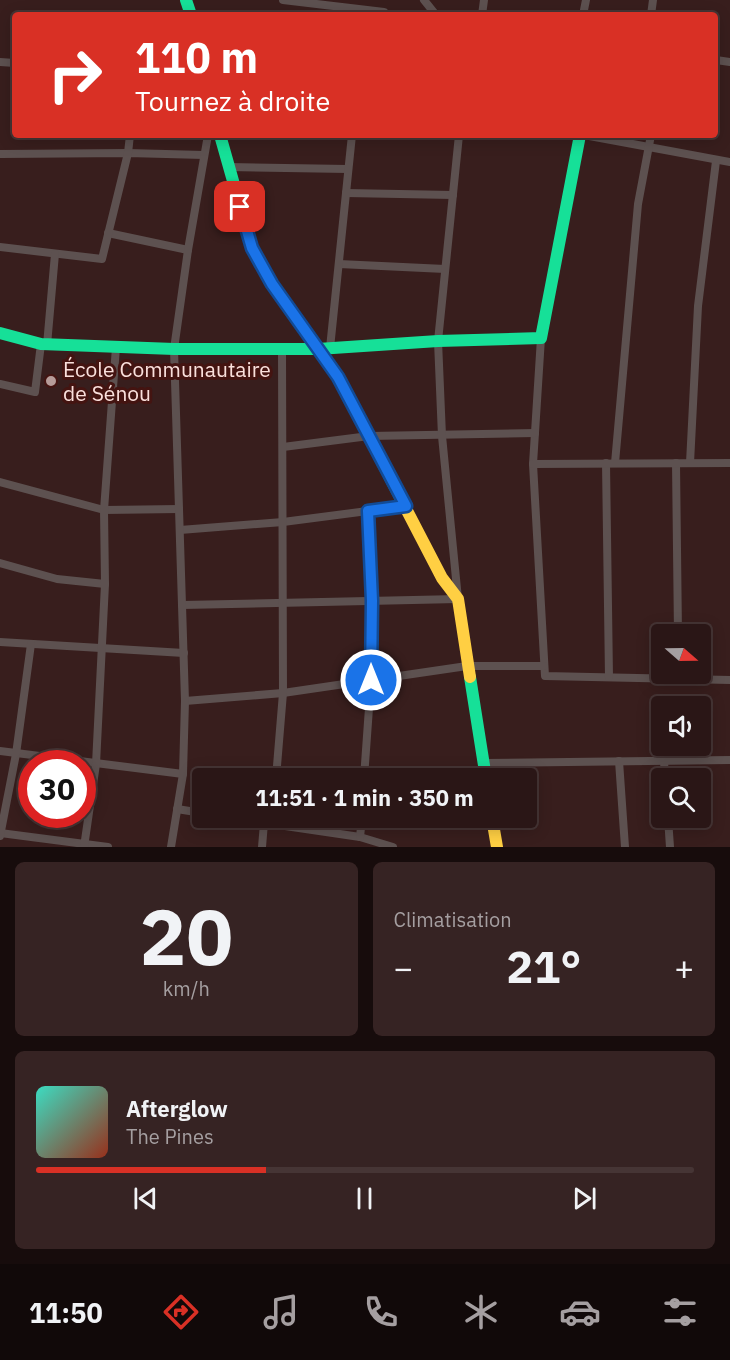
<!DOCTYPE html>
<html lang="fr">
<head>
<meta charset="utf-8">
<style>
	:root { --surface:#2a1616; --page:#362323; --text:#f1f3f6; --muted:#a59fa1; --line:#463535; --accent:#d93025 }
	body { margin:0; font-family:"IBM Plex Sans",sans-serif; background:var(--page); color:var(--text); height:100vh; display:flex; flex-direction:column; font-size:22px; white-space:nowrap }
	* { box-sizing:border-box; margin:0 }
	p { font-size:20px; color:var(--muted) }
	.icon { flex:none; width:33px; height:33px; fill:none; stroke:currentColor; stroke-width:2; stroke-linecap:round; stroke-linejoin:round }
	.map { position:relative; height:847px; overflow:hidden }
	.panel { display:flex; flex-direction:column; gap:15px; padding:15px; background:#170c0c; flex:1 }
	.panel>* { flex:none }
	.banner { position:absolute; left:12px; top:12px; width:706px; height:126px; border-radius:6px; box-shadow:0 3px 15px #0003,0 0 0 2px var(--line); background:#d93025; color:#fff; overflow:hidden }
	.needle { width:39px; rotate:110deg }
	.tools { position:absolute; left:651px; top:624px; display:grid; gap:12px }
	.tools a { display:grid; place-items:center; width:60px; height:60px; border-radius:6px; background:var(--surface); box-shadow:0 3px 15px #0003,0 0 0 2px var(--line); font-size:30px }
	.speed { position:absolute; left:18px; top:750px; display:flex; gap:12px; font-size:30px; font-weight:700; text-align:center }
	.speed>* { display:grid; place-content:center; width:78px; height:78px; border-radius:50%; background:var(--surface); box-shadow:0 3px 15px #0003,0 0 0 2px var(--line); line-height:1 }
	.speed .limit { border:9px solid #d22; background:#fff; color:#111 }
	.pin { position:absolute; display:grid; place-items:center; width:51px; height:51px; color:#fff; margin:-26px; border-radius:12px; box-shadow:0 3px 9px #0006 }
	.me { position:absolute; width:66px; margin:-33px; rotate:0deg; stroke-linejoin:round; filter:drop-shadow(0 0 4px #0008) }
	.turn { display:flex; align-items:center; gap:21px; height:126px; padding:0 24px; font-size:27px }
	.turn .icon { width:78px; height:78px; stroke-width:2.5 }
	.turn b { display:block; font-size:42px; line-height:51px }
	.big { font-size:45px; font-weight:700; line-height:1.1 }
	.panel .card { flex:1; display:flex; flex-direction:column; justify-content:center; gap:9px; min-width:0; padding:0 21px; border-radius:9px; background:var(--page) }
	.panel .dial { align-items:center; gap:0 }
	.dial b { font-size:78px; line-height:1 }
	.song { display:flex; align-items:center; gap:18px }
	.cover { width:72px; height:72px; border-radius:9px; background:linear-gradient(135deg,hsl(170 70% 55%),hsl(10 70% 35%)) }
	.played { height:6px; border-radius:3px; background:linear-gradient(90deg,var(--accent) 35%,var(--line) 35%) }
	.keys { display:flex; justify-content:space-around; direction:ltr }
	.heat { display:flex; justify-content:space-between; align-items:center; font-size:33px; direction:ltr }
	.panel .tiles { flex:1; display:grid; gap:15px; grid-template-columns:1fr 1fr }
	.card:last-child { grid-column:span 2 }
	.trip { position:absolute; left:192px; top:768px; width:345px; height:60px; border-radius:6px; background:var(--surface); box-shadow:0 3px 15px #0003,0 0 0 2px var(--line); font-weight:700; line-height:60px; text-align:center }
	.dock { display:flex; height:96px; justify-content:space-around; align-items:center; background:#110909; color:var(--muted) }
	.dock .icon { width:42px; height:42px }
	.dock .on { color:var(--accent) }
	.dock b { font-size:27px; color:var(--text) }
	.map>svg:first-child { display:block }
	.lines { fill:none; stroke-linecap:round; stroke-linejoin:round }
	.street { stroke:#5d5150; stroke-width:8 }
	.fast { stroke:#16e098; stroke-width:12 }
	.slow { stroke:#ffcf43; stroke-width:12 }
	.route-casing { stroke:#114b97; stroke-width:15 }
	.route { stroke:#1a73e8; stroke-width:10 }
	.poi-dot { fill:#b69c99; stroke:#441411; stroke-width:2 }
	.labels { text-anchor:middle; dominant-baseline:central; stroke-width:6; stroke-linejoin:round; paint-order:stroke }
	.poi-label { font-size:21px; fill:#fae0dc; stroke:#441411; text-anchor:start }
</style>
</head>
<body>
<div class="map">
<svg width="730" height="847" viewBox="0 0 730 847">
	<rect width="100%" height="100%" fill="#381e1d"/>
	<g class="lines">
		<g class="street">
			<polyline points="283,0 384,12"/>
			<polyline points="424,0 436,15"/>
			<polyline points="482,15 484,0"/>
			<polyline points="583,15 586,0"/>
			<polyline points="651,15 653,0"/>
			<polyline points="716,60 730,62"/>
			<polyline points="0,62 15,63"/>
			<polyline points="584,135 730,162"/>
			<polyline points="0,154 128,153 204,155"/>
			<polyline points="228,167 348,169"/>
			<polyline points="346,193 453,195"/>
			<polyline points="108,233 188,250"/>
			<polyline points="0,247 102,259 128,153 130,135"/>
			<polyline points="339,264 445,269"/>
			<polyline points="541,338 533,464 545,676 730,680"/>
			<polyline points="47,345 55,254"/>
			<polyline points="330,348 352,135"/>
			<polyline points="0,384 35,392 41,344"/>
			<polyline points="283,447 369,436 535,433"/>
			<polyline points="606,463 609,677"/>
			<polyline points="615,463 638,204 651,135"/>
			<polyline points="676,463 678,634"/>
			<polyline points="690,463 698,306 716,161"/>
			<polyline points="533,464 730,463"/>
			<polyline points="0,482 104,510 179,509"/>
			<polyline points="180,530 283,522 406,506"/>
			<polyline points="0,563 57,579 105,584"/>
			<polyline points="182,605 458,599 442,436 438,341 459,135"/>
			<polyline points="0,642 184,653"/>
			<polyline points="185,701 283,693 467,666 544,666"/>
			<polyline points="0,751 183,774"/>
			<polyline points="619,761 625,847"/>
			<polyline points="664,761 665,778"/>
			<polyline points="483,763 730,760"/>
			<polyline points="276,778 283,693 282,349"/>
			<polyline points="364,778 371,680 372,601 368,511"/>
			<polyline points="177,809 202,813"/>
			<polyline points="231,818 360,837 393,847"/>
			<polyline points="668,818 670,847"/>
			<polyline points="0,833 108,847"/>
			<polyline points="0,836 16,754 31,644"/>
			<polyline points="360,837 362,818"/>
			<polyline points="84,847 96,764 105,584 104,510 116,347"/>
			<polyline points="171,847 183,774 185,701 174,349 188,250 208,135"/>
			<polyline points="262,847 264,823"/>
		</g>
		<g class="fast">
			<polyline points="186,0 191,15"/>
			<polyline points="220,135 252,248 272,283 338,377 402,501"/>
			<polyline points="0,333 41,344 174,349 318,349 438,341 541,338 580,135"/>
			<polyline points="470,677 486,778"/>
		</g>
		<g class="slow">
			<polyline points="402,501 442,578 458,599 470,677"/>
			<polyline points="492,818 497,847"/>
		</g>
	</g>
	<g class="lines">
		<g class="route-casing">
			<polyline id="route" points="240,207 252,248 272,284 338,377 406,506 368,511 372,601 371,680"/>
		</g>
		<use href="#route" class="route"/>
	</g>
	<circle class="poi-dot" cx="51" cy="381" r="6"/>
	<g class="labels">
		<g class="poi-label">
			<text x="63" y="369">École Communautaire<tspan x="63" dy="24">de Sénou</tspan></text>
		</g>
	</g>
</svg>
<div class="tools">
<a><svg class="needle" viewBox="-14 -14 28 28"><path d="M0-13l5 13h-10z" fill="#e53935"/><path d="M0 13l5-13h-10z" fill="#a59fa1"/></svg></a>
<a><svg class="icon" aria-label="sound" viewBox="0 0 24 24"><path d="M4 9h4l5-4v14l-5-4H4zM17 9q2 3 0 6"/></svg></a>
<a><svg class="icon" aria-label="search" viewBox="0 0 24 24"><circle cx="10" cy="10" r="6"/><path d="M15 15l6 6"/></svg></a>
</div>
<div class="speed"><div class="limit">30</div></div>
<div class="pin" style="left:240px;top:207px;background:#d93025"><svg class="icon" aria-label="arrive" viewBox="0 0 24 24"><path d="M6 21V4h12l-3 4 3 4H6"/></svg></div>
<svg class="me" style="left:371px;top:680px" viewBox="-20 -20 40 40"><circle r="17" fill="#1a73e8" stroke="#fff" stroke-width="3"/><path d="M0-11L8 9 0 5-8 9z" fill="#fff"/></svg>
<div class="trip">11:51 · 1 min · 350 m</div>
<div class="banner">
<div class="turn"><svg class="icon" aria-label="right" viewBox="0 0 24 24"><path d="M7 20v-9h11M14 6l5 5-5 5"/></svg><div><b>110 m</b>Tournez à droite</div></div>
</div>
</div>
<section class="panel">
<div class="tiles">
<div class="card dial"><b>20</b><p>km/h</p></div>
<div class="card"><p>Climatisation</p>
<div class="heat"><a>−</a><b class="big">21°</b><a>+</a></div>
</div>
<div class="card">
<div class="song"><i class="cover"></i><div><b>Afterglow</b><p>The Pines</p></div></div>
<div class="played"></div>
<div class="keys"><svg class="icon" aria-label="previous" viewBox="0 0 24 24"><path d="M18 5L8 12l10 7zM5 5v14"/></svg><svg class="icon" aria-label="pause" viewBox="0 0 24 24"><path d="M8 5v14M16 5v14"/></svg><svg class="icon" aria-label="next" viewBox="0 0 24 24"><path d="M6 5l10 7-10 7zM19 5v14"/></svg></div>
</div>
</div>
</section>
<nav class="dock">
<b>11:50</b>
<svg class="icon on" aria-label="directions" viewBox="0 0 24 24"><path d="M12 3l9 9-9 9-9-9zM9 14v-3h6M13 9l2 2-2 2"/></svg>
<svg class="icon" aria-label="music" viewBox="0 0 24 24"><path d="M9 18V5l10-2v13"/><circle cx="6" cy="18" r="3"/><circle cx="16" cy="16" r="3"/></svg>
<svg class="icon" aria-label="phone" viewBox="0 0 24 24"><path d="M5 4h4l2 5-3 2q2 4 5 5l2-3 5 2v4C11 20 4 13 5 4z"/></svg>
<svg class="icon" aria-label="climate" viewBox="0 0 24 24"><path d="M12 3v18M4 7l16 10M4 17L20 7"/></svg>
<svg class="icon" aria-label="car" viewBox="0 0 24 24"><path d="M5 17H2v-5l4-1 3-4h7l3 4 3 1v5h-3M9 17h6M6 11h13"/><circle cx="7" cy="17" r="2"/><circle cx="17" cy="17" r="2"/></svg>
<svg class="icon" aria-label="filters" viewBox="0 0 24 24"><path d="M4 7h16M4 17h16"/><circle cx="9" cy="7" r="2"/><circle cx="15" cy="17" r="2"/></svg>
</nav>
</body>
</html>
